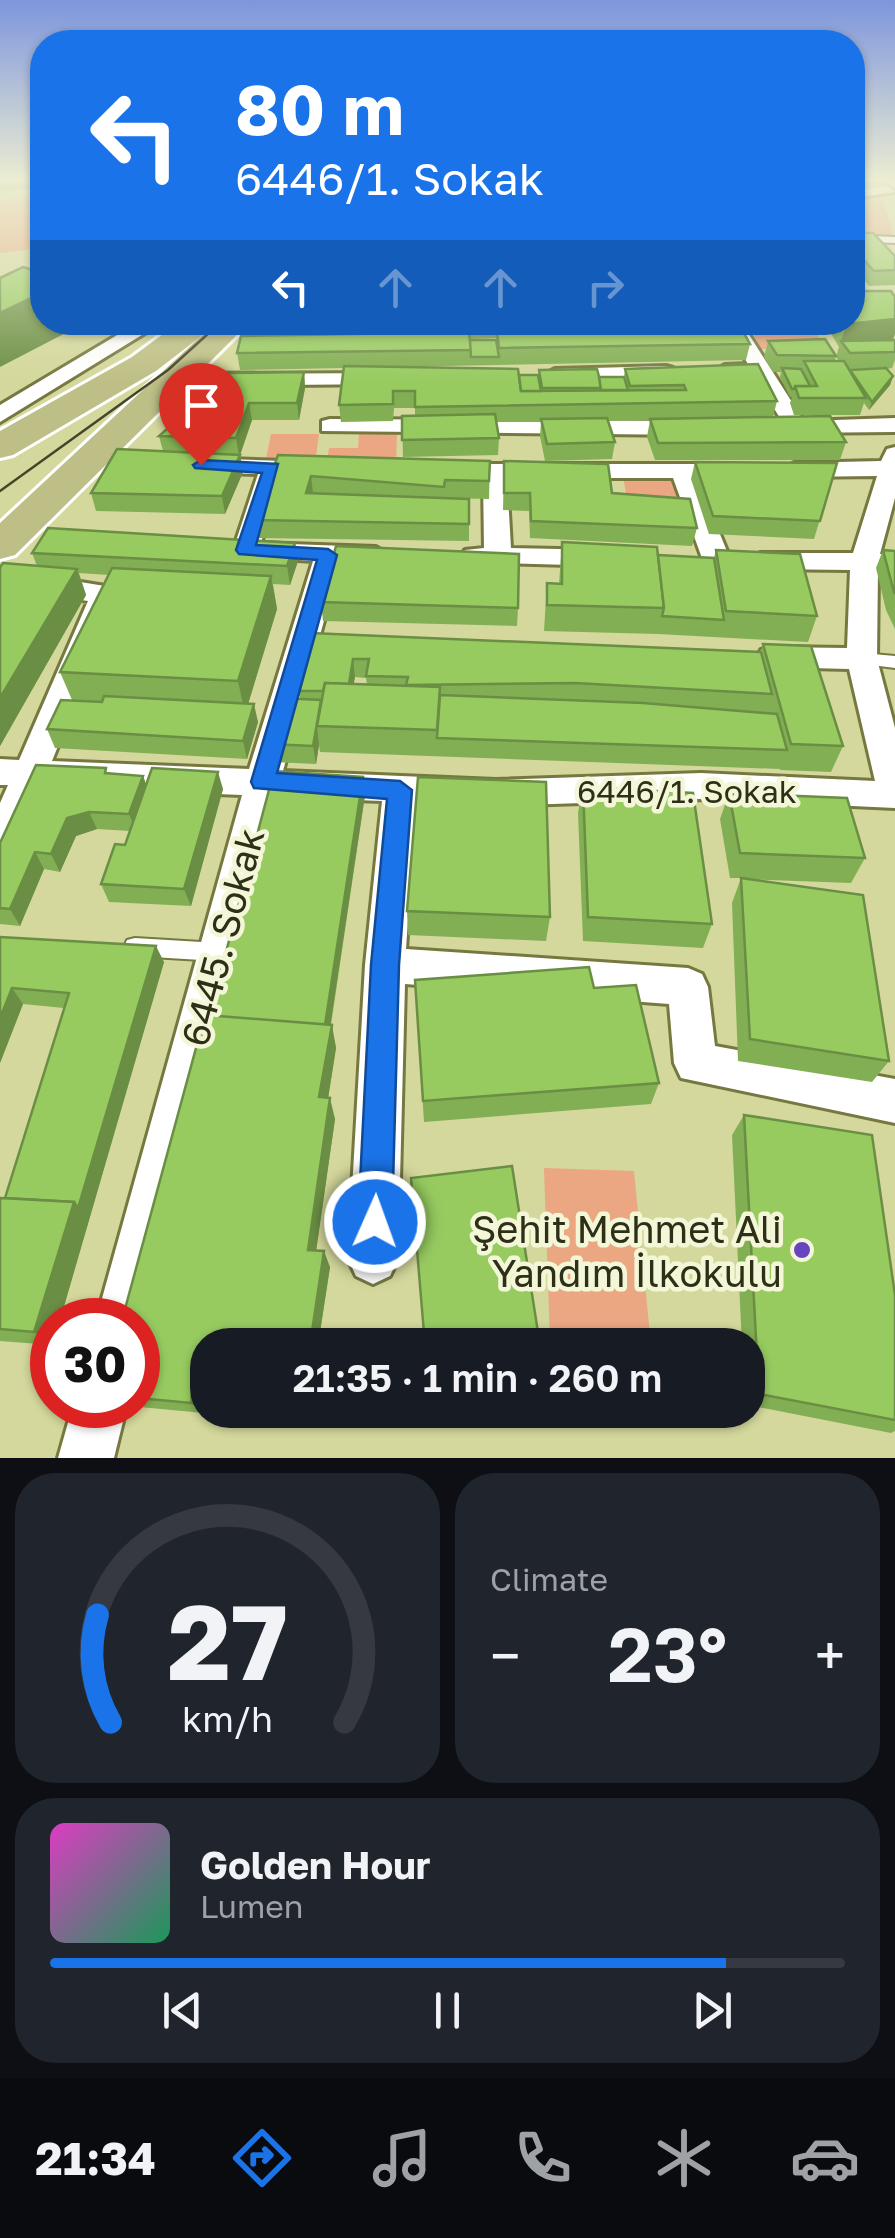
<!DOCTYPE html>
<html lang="en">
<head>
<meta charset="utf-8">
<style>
	:root { --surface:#171b24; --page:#20242c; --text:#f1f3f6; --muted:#9ea1a6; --line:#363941; --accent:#1a73e8 }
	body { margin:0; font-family:"Golos Text",sans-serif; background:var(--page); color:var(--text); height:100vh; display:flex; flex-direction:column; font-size:38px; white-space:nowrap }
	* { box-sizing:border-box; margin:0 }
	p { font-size:32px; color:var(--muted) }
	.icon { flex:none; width:55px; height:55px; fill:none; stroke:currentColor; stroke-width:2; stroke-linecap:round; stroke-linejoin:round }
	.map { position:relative; height:1458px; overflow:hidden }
	.details { display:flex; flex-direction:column; gap:15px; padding:15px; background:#0d0f14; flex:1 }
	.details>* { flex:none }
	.banner { position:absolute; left:30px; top:30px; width:835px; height:305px; border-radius:40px; box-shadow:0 2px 8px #0004; background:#1a73e8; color:#fff; overflow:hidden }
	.speed { position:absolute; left:30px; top:1298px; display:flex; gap:20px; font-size:50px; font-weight:700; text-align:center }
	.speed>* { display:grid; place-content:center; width:130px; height:130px; border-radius:50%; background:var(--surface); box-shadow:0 2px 8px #0004; line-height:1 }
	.speed .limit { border:15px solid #d22; background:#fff; color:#111 }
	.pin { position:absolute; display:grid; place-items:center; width:85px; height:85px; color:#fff; margin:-102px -42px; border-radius:50% 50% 50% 0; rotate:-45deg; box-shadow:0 0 10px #0007 }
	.pin .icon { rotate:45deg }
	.me { position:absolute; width:110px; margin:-55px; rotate:2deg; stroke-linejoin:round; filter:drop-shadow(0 0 8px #0008) }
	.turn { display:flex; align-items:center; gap:35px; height:210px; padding:0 40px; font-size:45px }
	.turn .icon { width:130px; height:130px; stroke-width:2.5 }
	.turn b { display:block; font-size:70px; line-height:85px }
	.lanes { display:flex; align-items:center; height:95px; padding:0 40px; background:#0003; justify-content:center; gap:50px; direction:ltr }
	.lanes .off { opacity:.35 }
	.big { font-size:75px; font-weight:600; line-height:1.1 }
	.details .widget { flex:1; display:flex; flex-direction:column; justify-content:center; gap:15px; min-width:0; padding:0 35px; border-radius:40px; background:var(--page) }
	.details .dial { align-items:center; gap:0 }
	.dial svg { height:260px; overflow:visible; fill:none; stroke:var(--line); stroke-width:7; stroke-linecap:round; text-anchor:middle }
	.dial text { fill:var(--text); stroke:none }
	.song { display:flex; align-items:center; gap:30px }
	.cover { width:120px; height:120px; border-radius:15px; background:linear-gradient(135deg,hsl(310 70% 55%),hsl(150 70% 35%)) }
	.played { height:10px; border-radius:5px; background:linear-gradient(90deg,var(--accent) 85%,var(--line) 85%) }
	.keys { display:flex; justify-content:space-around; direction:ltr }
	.heat { display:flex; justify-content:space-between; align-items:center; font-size:55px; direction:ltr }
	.details .tiles { flex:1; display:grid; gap:15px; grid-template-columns:1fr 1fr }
	.widget:last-child { grid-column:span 2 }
	.trip { position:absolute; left:190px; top:1328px; width:575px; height:100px; border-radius:40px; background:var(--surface); box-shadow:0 2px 8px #0004; font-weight:600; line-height:100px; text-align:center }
	.menu { display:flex; height:160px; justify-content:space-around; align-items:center; background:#090b0e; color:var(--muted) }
	.menu .icon { width:70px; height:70px }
	.menu .current { color:var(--accent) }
	.menu b { font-size:45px; color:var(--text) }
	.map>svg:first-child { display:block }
	.green { fill:#eaa782 }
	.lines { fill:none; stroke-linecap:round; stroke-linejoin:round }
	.lane-casing { stroke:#767840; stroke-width:4 }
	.street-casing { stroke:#767840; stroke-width:6 }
	.primary-casing { stroke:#fff; stroke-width:6 }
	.lane { fill:#fff; fill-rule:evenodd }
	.street { fill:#fff; fill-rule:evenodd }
	.primary { fill:#bebf86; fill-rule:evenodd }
	.tram { stroke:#444529; stroke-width:2.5 }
	.wall { fill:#82af53; fill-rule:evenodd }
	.shaded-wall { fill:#6a8e43 }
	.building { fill:#97cb60; stroke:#6a8e43; stroke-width:2.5 }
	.route { fill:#1a73e8; stroke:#114b97; stroke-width:2.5 }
	.poi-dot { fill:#6646bf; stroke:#f4f6d8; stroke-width:4 }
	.labels { text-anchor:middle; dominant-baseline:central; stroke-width:9; stroke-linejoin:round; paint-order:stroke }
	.street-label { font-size:32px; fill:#2e2f17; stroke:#f4f6d8 }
	.near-street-label { font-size:38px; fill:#2e2f17; stroke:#f4f6d8 }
	.near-poi-label { font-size:38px; fill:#2e2f17; stroke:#f4f6d8; text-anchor:end }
</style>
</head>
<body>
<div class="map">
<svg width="895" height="1458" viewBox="0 0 895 1458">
	<rect width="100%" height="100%" fill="#d4d89c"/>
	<g class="green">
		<polygon points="881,194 894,238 853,236 853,196"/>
		<polygon points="42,197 42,248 0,253 0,200"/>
		<polygon points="749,323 809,323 826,347 760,349"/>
		<polygon points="397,432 396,467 326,468 329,448 358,448 359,433"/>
		<polygon points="271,434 319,434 315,464 265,464"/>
		<polygon points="623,476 675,477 684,512 629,511"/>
		<polygon points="544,1168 634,1171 651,1345 550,1341"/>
	</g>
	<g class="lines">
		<g class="lane-casing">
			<g id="lane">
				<polygon points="852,235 895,237 895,243 852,241"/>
				<polygon points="862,653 895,656 895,668 856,663 854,659 856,655"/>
				<polygon points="135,938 218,943 226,945 229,952 226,959 218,961 135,956 127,954 124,947 127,940"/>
			</g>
		</g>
		<g class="street-casing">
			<g id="street">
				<polygon points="852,188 888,186 895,192 852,198"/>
				<polygon points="139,322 163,322 0,422 0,405"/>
				<polygon points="722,322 741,322 804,421 895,418 895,432 789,433 755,377 725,377 714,371 725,365 748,364"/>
				<polygon points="666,366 673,368 673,376 555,381 544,375 555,369"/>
				<polygon points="386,373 394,374 394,384 176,386 165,380 176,374"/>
				<polygon points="330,419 690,421 701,428 690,435 322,431 322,421"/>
				<polygon points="895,447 895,498 880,554 895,554 895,570 878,570 877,659 895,728 895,808 701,799 496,806 416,803 406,949 688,968 702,974 708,987 715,1046 895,1079 895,1123 681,1078 674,1063 669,1004 405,984 398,1259 390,1276 373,1284 356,1276 348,1259 365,965 382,801 276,797 148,1320 138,1339 138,1320 96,1320 242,795 42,787 13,855 0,860 0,803 8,785 0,785 0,759 19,760 88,601 0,587 0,569 105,586 119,595 52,761 249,769 313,561 237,556 233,550 258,474 199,472 187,465 199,458 315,462 327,469 324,474 282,475 261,543 376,547 389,555 376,563 340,562 283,771 496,780 701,773 875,781 849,669 772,667 761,664 757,657 761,650 772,647 847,648 850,570 760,569 746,561 760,553 853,553 877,476 794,477 782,470 794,463 881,461 887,449"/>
				<polygon points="449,464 735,464 747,471 735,478 697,478 731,561 727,567 707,567 703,561 673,478 507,478 511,548 606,550 620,558 606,566 465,562 461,556 465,550 484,548 483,478 440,476 437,471 440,466"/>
				<polygon points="73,1405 127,1405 114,1458 58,1458"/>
			</g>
		</g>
		<g class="primary-casing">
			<g id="primary">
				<polygon points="198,322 205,330 200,337 156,371 13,455 0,458 0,431 132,357 178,323"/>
				<polygon points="216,322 250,322 15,555 0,559 0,523"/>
			</g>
		</g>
		<use href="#lane" class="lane"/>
		<use href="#street" class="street"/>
		<use href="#primary" class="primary"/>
		<polyline class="tram" points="0,491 168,370 221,322"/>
	</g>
	<g class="wall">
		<polygon points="852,179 883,179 881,188 854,189 852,188"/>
		<polygon points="852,233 895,256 895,285 869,286 852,267"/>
		<polygon points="895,297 895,335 893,340 895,340 895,360 892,368 886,369 893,376 890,385 869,410 864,403 860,415 794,415 790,403 792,397 790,397 780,377 781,372 773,372 764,357 768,341 836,356 835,361 839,361 836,357 839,347 824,322 852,322"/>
		<path d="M253,322H701L700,326L750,344L746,360L393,367L539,377V370L599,377H624L625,369L777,401L773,417L846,442L840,460H655L647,437L650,420L608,421L615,442L612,459L545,461L540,436L541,422H497L499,438L498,455L403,457L402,416H415V408H394L393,421L341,422L339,405L344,368L240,370L237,353L253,336ZM496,338V340H470V339Z"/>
		<polygon points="304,372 305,388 299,420 252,420 240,455 243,472 225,514 96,511 91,493 163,451 159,436"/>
		<polygon points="278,455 490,461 489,499 445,498 469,499 469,541 258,538 255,520"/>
		<polygon points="504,461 612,493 697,528 692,546 530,538 529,511 503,510"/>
		<polygon points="695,462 837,463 814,539 709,534 691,479"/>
		<polygon points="562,542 658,555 714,558 716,550 817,616 808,642 658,634 544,631 547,583 559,584"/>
		<polygon points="295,543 298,561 290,585 273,584 277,609 248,704 258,722 247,759 55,748 47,729 72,700 60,672 109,575 79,573 86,595 0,746 0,567 37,566 32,553"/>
		<polygon points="883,550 895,551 895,629 886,610 876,568"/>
		<polygon points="321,602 518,608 517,626 323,621"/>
		<path d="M310,633L761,652L763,644L843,746L831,772L780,770V769L320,752L319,745L316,764L272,762L269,744L300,699L298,691ZM355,677L366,678L367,685L353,684Z"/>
		<polygon points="108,774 143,776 146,785 223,789 191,906 109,902 101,884 125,845 130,831 97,829 76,836 60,872 44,869 20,926 0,924 0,843"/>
		<polygon points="583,787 712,924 703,948 583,941 578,813"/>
		<polygon points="729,793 865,858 851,883 742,879 889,1061 872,1082 738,1061 732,903 741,878 730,878 720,819"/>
		<polygon points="365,795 331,1025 336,1048 328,1098 335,1119 316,1250 330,1267 318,1345 208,1345 208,1406 204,1406 203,1413 119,1405 138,1405 138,1320 209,1016"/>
		<polygon points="407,911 550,917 546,941 408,935"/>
		<polygon points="0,937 164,962 60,1320 52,1320 52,1345 0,1341 0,1198 5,1198 64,1008 23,1004 0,1063"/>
		<polygon points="415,980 594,988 659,1083 651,1104 424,1122"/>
		<polygon points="744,1115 895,1295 895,1431 891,1433 748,1405 748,1345 742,1345 732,1135"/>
		<polygon points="241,1410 309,1410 308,1417"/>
	</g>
	<g class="shaded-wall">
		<polygon points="0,179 42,179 42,188 0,191"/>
		<polygon points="42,293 42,322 80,322 81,325 0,367 0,313"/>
		<polygon points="895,319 895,333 892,341 841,341 847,324"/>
		<polygon points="304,372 305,388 299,420 297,403"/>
		<polygon points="893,376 890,385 869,410 872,402"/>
		<polygon points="249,403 252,420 240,455 243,472 225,514 222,496 239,456 236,438"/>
		<polygon points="311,476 313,493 306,493"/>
		<polygon points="295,543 298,561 290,585 287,566"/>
		<polygon points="77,569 86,595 0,746 0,698"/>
		<polygon points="271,576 277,609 245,714 238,681"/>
		<polygon points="353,659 355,677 349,710 347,692"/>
		<polygon points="254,704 258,722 247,759 243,741"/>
		<polygon points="317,727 319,745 316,764 313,746"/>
		<polygon points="218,772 223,789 191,906 184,889"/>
		<polygon points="143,776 150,794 136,832 129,814"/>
		<polygon points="363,777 365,795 327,1047 324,1032"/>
		<polygon points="89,812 97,829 76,836 60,872 51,854 67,818"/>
		<polygon points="35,852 44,869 20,926 10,909"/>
		<polygon points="156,946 164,962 60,1320 52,1320 52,1344 34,1332 74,1202"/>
		<polygon points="12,988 23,1004 0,1063 0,1018"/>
		<polygon points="332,1025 336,1048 325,1118 319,1097"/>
		<polygon points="330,1098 335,1119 314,1266 308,1250"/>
		<polygon points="324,1251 330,1267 318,1345 310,1345"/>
		<polygon points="192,1395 204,1406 203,1413 191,1403"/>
	</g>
	<g class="building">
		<polygon points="852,233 873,233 895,256 895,270 874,271 852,247"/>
		<polygon points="23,267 42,273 42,293 0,313 0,278"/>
		<polygon points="852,291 891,291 895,297 895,319 847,324 846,322 852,322"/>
		<polygon points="253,322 472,322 252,328"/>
		<polygon points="539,322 573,322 575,328 538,329"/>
		<polygon points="740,326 750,344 499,348 497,332 592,327"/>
		<polygon points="469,332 471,350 237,353 241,336"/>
		<polygon points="825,339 836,356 777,355 768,341"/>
		<polygon points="470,340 496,340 499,357 471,357"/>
		<polygon points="895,340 895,352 850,353 841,341"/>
		<polygon points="804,361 844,361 866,398 799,398 795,386 817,386"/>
		<polygon points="758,364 777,401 415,407 415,391 393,391 393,404 339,405 344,366 518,369 521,391 686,390 684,385 630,386 625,369"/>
		<polygon points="782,368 801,369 810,386 795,386 794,389 792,389"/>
		<polygon points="886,368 893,376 872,402 850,370"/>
		<polygon points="597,369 602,388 542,388 539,370"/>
		<polygon points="304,372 297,403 249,403 236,438 159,436 230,373"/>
		<polygon points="519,375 538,375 541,391 521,391"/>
		<polygon points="599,377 624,377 628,390 601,390"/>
		<polygon points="495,414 499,438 402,440 402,416"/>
		<polygon points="830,416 846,442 658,443 650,419"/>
		<polygon points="607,418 615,442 547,444 541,419"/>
		<polygon points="117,449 240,455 222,496 91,493"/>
		<polygon points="278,455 490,461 489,481 445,480 444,487 311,476 306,493 469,499 469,524 255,520"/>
		<polygon points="504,461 608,464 612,493 690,499 697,528 531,521 530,493 504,493"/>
		<polygon points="695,462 837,463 820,521 713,516"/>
		<polygon points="48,528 295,543 287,566 32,553"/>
		<polygon points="562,542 657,547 664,608 547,605 547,583 562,584"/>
		<polygon points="336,546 519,554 518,608 321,602"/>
		<polygon points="716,550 800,554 817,616 726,611"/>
		<polygon points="883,550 895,551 895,594 894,592"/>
		<polygon points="658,555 714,558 724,620 662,616 664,608"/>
		<polygon points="3,563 77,569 0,698 0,567"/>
		<polygon points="112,568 271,576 238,681 60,672"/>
		<polygon points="310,633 761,652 772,694 575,683 406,685 408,677 366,676 369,659 353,659 349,684 325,683 323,691 298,691"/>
		<polygon points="763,644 811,646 843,746 791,744"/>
		<polygon points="325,683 440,687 437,730 317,726"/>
		<polygon points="440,695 643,703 777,714 787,750 437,738"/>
		<polygon points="104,696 254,704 243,741 47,729 61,700 102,702"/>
		<polygon points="280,698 321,700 313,746 269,744"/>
		<polygon points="36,765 106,768 105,773 143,776 129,814 89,812 67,818 51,854 35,852 10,909 0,908 0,843"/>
		<polygon points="152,768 218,772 184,889 101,884 115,844 125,845"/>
		<polygon points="274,771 363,777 325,1025 209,1016"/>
		<polygon points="418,777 546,782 550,917 407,911"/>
		<polygon points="583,787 693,793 712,924 588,917"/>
		<polygon points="729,793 847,798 865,858 740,853"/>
		<polygon points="741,878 863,895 889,1061 750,1039"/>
		<polygon points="0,937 156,946 78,1208 74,1202 5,1198 69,993 12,988 0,1018"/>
		<polygon points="589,967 594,988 636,985 659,1083 423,1101 415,980"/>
		<polygon points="205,1015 332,1025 319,1097 330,1098 308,1250 324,1251 310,1345 208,1345 208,1397 192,1395 191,1403 138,1398 138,1320 122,1320"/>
		<polygon points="744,1115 872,1135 895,1295 895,1420 759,1394"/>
		<polygon points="512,1166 540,1345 425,1345 411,1178"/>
		<polygon points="0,1198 74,1202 34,1332 0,1329"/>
	</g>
	<linearGradient id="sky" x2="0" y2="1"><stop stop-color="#7d96dd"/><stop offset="0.47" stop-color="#ecedd2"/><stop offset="1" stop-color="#ecedd2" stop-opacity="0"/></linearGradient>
	<rect width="895" height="383" fill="url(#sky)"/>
	<polygon class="route" points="201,460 278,464 256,545 328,549 337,555 277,773 400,781 412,790 399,965 392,1222 387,1234 375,1239 363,1234 358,1222 371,965 387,799 254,788 251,782 317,560 239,554 236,550 262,473 195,468 193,465"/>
	<circle class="poi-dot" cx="802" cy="1250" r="10"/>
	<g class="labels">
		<g class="street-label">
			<text x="687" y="791">6446/1. Sokak</text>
		</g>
		<g class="near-street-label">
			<text transform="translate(222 937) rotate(-75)">6445. Sokak</text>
		</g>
		<g class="near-poi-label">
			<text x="782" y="1228">Şehit Mehmet Ali<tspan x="782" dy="44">Yandım İlkokulu</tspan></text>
		</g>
	</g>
</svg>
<div class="speed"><div class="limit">30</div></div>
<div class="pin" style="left:201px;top:465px;background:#d93025"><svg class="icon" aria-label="arrive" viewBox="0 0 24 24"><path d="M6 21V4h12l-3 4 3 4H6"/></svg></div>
<svg class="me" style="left:375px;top:1222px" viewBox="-20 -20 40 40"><circle r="17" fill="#1a73e8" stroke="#fff" stroke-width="3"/><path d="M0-11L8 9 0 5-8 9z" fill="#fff"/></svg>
<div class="trip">21:35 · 1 min · 260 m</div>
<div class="banner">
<div class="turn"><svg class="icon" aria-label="left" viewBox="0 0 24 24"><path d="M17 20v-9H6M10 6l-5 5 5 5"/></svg><div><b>80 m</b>6446/1. Sokak</div></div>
<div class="lanes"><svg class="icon" aria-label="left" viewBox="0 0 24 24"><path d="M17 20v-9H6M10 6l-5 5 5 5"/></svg><svg class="icon off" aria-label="ahead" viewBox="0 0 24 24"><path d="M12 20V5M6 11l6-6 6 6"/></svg><svg class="icon off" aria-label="ahead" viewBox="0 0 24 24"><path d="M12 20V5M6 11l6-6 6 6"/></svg><svg class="icon off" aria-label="right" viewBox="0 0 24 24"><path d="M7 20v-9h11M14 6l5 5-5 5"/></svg></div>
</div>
</div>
<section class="details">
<div class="tiles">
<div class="widget dial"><svg viewBox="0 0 100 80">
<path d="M14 69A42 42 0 1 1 86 69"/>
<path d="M14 69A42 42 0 0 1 10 36" stroke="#1a73e8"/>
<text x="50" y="56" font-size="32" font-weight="700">27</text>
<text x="50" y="72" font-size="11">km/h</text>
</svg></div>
<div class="widget"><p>Climate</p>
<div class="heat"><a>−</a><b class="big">23°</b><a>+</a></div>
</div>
<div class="widget">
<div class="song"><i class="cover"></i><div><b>Golden Hour</b><p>Lumen</p></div></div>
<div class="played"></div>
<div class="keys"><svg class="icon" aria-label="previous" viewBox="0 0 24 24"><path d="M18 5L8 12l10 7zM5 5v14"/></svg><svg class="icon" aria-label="pause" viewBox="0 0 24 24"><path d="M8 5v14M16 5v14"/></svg><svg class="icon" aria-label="next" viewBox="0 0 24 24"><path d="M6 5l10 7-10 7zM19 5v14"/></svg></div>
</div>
</div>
</section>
<nav class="menu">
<b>21:34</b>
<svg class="icon current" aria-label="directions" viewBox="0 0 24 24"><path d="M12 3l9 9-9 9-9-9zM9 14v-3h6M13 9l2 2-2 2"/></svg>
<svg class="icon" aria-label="music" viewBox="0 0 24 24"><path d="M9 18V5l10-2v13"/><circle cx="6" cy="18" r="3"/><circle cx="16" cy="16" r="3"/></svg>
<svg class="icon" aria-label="phone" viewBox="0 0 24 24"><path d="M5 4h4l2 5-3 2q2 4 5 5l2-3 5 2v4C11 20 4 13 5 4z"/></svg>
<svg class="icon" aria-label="climate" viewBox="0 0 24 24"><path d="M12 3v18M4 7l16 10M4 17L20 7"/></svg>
<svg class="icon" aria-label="car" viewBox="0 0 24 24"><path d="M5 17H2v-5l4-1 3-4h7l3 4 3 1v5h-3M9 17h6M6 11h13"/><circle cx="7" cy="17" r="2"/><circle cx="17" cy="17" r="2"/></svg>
</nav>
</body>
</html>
